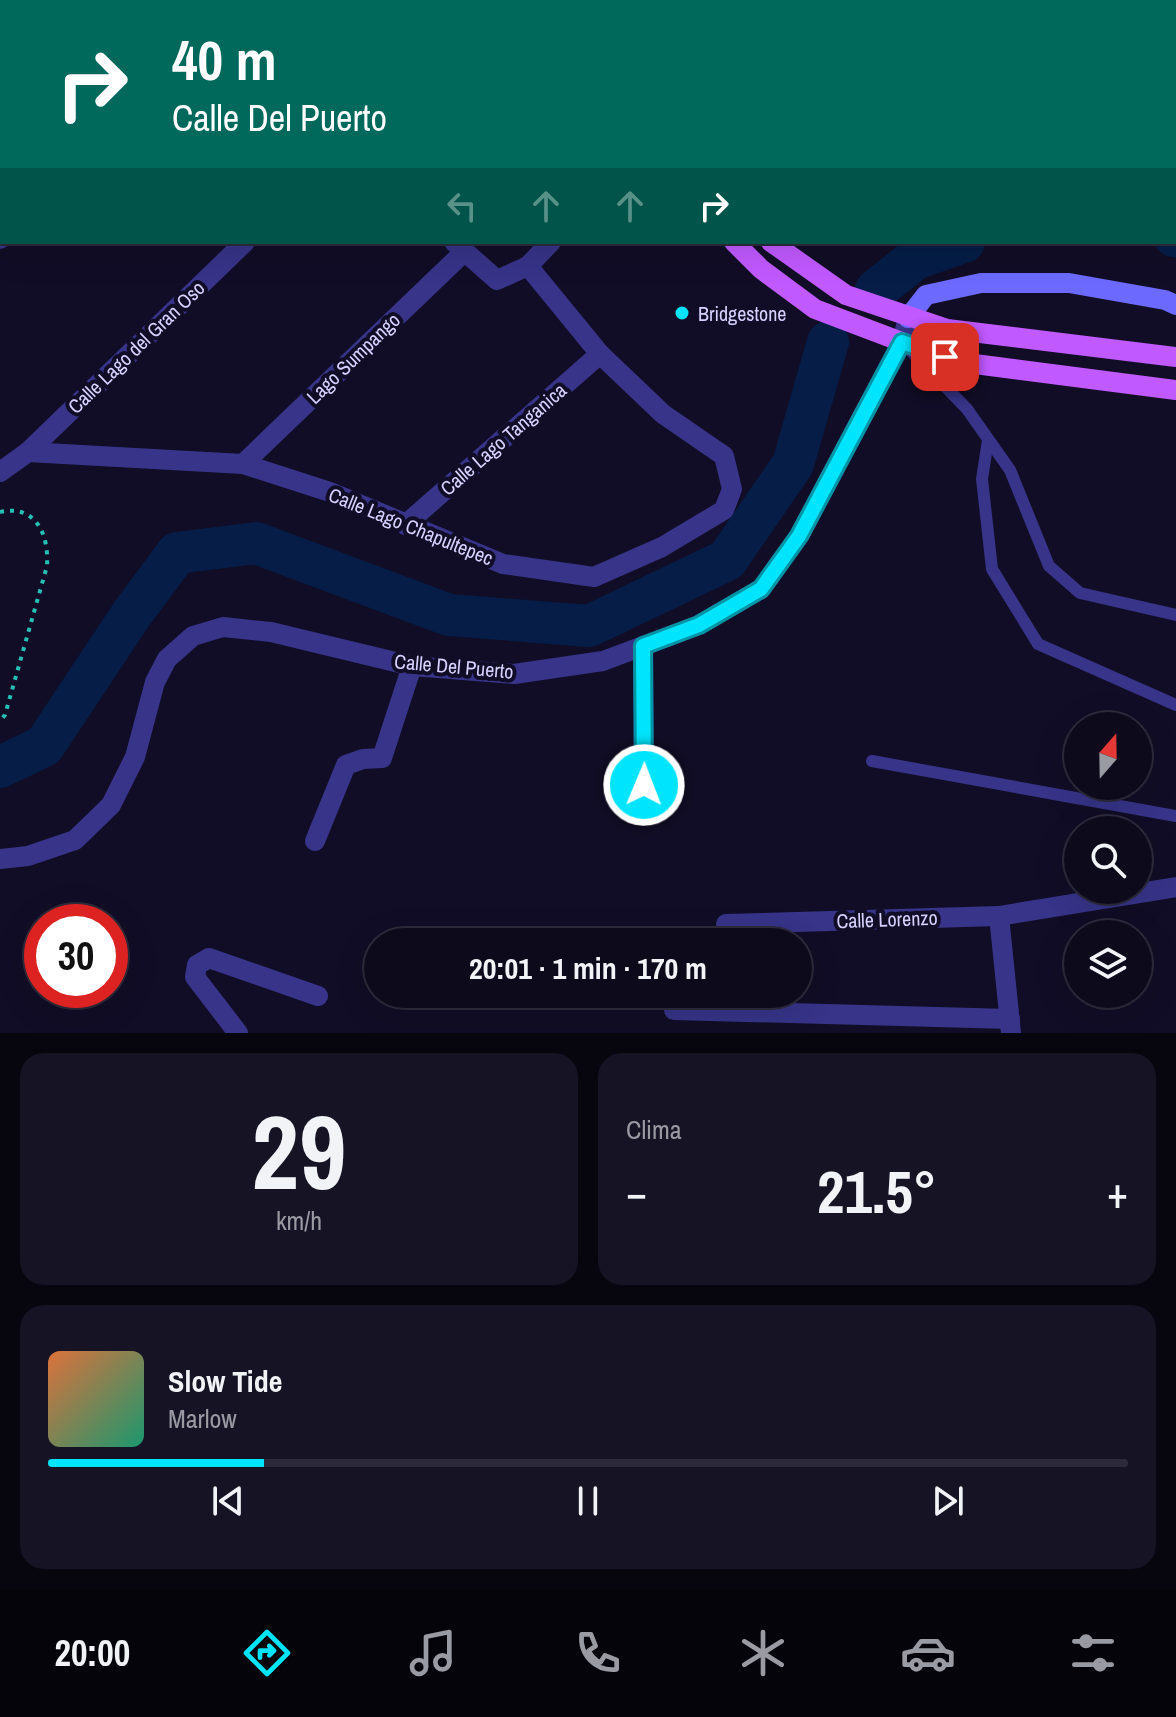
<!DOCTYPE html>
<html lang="es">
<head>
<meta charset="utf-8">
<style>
	:root { --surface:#0d0a1c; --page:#161325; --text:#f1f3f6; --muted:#9a9aa3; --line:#2d2b3b; --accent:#00e5fd }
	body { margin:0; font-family:"Archivo Narrow",sans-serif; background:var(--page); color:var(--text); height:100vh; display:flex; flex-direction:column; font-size:30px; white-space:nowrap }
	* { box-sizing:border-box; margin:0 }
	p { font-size:26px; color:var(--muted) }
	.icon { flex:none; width:44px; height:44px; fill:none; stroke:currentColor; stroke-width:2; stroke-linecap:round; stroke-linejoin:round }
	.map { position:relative; height:1033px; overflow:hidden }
	.panel { display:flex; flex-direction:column; gap:20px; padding:20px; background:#07060f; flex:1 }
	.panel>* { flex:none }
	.hud { position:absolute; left:0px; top:0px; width:1176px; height:244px; box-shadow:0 8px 32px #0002,0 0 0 2px var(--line); background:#00695c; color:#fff; overflow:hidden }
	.needle { width:52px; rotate:20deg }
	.fabs { position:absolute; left:1064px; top:712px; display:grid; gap:16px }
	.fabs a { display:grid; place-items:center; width:88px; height:88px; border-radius:50%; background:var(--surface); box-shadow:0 8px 32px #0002,0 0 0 2px var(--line); font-size:40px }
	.speed { position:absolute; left:24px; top:904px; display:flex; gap:16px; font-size:40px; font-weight:700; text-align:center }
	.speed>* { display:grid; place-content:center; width:104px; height:104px; border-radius:50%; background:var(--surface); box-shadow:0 8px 32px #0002,0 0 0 2px var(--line); line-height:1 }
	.speed .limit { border:12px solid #d22; background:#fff; color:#111 }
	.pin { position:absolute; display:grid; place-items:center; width:68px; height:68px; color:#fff; margin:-34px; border-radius:16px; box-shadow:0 4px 12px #0006 }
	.me { position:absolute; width:88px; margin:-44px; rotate:1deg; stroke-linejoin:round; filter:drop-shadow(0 0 6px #0008) }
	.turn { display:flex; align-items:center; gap:28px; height:168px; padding:0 40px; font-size:36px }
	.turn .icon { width:104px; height:104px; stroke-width:2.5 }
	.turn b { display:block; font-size:56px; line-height:68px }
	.lanes { display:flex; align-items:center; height:76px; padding:0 40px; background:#0003; justify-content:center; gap:40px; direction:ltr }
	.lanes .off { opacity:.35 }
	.big { font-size:60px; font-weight:700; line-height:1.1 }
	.panel .tile { flex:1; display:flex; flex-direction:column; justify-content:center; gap:12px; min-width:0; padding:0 28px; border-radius:24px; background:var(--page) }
	.panel .dial { align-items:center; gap:0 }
	.dial b { font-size:104px; line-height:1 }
	.song { display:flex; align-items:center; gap:24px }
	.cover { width:96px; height:96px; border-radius:12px; background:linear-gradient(135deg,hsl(20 70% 55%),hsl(160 70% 35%)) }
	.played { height:8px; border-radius:4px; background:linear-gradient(90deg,var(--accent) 20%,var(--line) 20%) }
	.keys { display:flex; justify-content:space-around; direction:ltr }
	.heat { display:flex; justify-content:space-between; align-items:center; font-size:44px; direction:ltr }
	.panel .tiles { flex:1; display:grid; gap:20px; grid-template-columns:1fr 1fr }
	.tile:last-child { grid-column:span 2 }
	.trip { position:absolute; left:364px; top:928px; width:448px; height:80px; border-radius:40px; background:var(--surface); box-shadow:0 8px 32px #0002,0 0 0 2px var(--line); font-weight:700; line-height:80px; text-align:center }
	.menu { display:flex; height:128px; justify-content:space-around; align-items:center; background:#05040b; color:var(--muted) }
	.menu .icon { width:56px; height:56px }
	.menu .on { color:var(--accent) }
	.menu b { font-size:36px; color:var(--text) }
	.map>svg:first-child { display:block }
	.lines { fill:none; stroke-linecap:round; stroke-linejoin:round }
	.river { stroke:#051d47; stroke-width:42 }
	.building { fill:#211749; stroke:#372777; stroke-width:2 }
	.path { stroke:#24c1b7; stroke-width:4; stroke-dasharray:4 6; stroke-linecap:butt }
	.service { stroke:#373489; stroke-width:12 }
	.minor { stroke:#373489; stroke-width:20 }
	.secondary { stroke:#6c69ff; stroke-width:20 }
	.primary { stroke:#c059ff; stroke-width:20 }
	.route-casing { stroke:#0095a4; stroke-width:20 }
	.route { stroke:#00e5fd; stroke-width:14 }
	.poi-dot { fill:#00e5fd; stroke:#110d26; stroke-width:3 }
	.labels { text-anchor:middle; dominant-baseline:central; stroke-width:8; stroke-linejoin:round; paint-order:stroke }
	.poi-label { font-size:20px; fill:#d7d2ff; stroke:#110d26; text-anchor:start }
	.street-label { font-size:20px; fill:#d7d2ff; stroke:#110d26 }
</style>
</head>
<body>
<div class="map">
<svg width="1176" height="1033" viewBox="0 0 1176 1033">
	<rect width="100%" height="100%" fill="#110d26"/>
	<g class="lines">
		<g class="river">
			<polyline points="1174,236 1176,236"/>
			<polyline points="876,290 915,259 964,242"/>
			<polyline points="0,767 44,746 131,615 177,553 256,543 449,615 589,626 727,560 793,464 828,342"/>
		</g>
	</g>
	<polygon class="building" points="239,0 500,0 502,2 242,2"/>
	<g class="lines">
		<path class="path" d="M0,512C37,504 49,536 47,566L5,715L0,721"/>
		<g class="service">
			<polyline points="910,350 967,409 1010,470 1049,566 1080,593 1176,615"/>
			<polyline points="988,440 982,479 992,569 1038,644 1176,705"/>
			<polyline points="872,761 1176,816"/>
		</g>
		<g class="minor">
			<polyline points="192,0 195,2"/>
			<polyline points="17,2 19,0"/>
			<polyline points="0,17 2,16"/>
			<polyline points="0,239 2,237"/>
			<polyline points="454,242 497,280 528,266 551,242"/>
			<polyline points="28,452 245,242"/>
			<polyline points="243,464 464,252"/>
			<polyline points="0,472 28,452 243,464 330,492 503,564 594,577 662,547 724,510 732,489 724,456 663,414 600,354 528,266"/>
			<polyline points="405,525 600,354"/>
			<polyline points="643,646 644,785"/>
			<polyline points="315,841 346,765 363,759 382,758 412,666"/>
			<polyline points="0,859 28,856 75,840 111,805 135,757 155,682 167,659 193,636 223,627 271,632 412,666 514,674 603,661 699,625 761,589 799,536 902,342 908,318"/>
			<polyline points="999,916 1011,1033"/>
			<polyline points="726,924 999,916 1176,887"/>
			<polyline points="674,1010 1010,1019"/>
			<polyline points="238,1033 195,977 197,965 209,958 318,996"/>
		</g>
		<polyline class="secondary" points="908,318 926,295 981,283 1069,283 1165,300 1176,305"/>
		<g class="primary">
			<polyline points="531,0 532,2"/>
			<polyline points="559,0 560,2"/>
			<polyline points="734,242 761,269 815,309 923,350 967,363 1176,390"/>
			<polyline points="771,242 846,295 947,329 1176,357"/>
		</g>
	</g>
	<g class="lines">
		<g class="route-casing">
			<polyline id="route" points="644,785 643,646 699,625 761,589 799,536 902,342 945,357"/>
		</g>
		<use href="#route" class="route"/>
	</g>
	<circle class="poi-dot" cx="682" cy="313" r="8"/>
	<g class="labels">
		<g class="poi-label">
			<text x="698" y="313">Bridgestone</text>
		</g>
		<g class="street-label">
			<text transform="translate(136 347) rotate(-44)">Calle Lago del Gran Oso</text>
			<text transform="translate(353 358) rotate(-44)">Lago Sumpango</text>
			<text transform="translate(503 439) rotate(-41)">Calle Lago Tanganica</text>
			<text transform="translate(411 526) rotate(22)">Calle Lago Chapultepec</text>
			<text transform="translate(454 666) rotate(5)">Calle Del Puerto</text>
			<text transform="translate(887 919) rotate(-2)">Calle Lorenzo</text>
		</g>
	</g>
</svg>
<div class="fabs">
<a><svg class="needle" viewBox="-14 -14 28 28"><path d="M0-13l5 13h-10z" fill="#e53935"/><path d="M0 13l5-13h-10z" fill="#9a9aa3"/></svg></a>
<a><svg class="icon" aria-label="search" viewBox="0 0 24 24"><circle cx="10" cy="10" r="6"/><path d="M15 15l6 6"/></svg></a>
<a><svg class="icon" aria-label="layers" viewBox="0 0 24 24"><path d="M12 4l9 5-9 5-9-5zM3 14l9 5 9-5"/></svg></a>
</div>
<div class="speed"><div class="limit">30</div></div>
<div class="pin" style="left:945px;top:357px;background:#d93025"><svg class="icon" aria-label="arrive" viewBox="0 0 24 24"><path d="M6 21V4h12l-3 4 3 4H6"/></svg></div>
<svg class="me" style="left:644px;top:785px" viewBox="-20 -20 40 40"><circle r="17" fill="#00e5fd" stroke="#fff" stroke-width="3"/><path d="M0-11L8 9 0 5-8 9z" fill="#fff"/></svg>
<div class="trip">20:01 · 1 min · 170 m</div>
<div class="hud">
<div class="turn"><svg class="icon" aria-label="right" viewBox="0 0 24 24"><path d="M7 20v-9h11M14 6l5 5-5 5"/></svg><div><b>40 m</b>Calle Del Puerto</div></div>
<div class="lanes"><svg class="icon off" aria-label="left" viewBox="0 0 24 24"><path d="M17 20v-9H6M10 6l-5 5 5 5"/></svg><svg class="icon off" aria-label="ahead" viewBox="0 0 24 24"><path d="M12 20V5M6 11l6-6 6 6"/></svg><svg class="icon off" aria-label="ahead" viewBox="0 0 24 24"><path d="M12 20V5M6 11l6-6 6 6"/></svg><svg class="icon" aria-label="right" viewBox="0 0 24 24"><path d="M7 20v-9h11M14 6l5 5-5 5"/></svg></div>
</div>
</div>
<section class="panel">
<div class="tiles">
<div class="tile dial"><b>29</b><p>km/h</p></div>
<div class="tile"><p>Clima</p>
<div class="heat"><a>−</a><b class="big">21.5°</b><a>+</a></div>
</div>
<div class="tile">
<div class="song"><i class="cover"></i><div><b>Slow Tide</b><p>Marlow</p></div></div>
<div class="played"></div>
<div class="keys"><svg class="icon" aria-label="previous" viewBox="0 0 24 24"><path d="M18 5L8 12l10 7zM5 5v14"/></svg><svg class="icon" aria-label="pause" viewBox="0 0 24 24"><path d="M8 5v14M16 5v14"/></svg><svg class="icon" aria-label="next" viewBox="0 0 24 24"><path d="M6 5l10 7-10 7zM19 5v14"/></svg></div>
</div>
</div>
</section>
<nav class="menu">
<b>20:00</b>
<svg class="icon on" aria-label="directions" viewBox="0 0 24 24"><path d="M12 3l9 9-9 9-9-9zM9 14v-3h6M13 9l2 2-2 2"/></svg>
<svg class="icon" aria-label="music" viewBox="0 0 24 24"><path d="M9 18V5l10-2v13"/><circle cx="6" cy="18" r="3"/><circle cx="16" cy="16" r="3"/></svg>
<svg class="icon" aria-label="phone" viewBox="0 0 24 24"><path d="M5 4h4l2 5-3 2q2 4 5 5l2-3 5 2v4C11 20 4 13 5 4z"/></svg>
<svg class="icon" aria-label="climate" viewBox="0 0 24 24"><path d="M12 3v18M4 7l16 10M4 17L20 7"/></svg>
<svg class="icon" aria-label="car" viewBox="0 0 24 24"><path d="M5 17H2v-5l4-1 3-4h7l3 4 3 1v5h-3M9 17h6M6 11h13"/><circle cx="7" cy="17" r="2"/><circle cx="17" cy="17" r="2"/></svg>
<svg class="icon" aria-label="filters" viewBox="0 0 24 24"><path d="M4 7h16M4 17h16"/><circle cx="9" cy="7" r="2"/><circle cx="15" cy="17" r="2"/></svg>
</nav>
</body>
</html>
